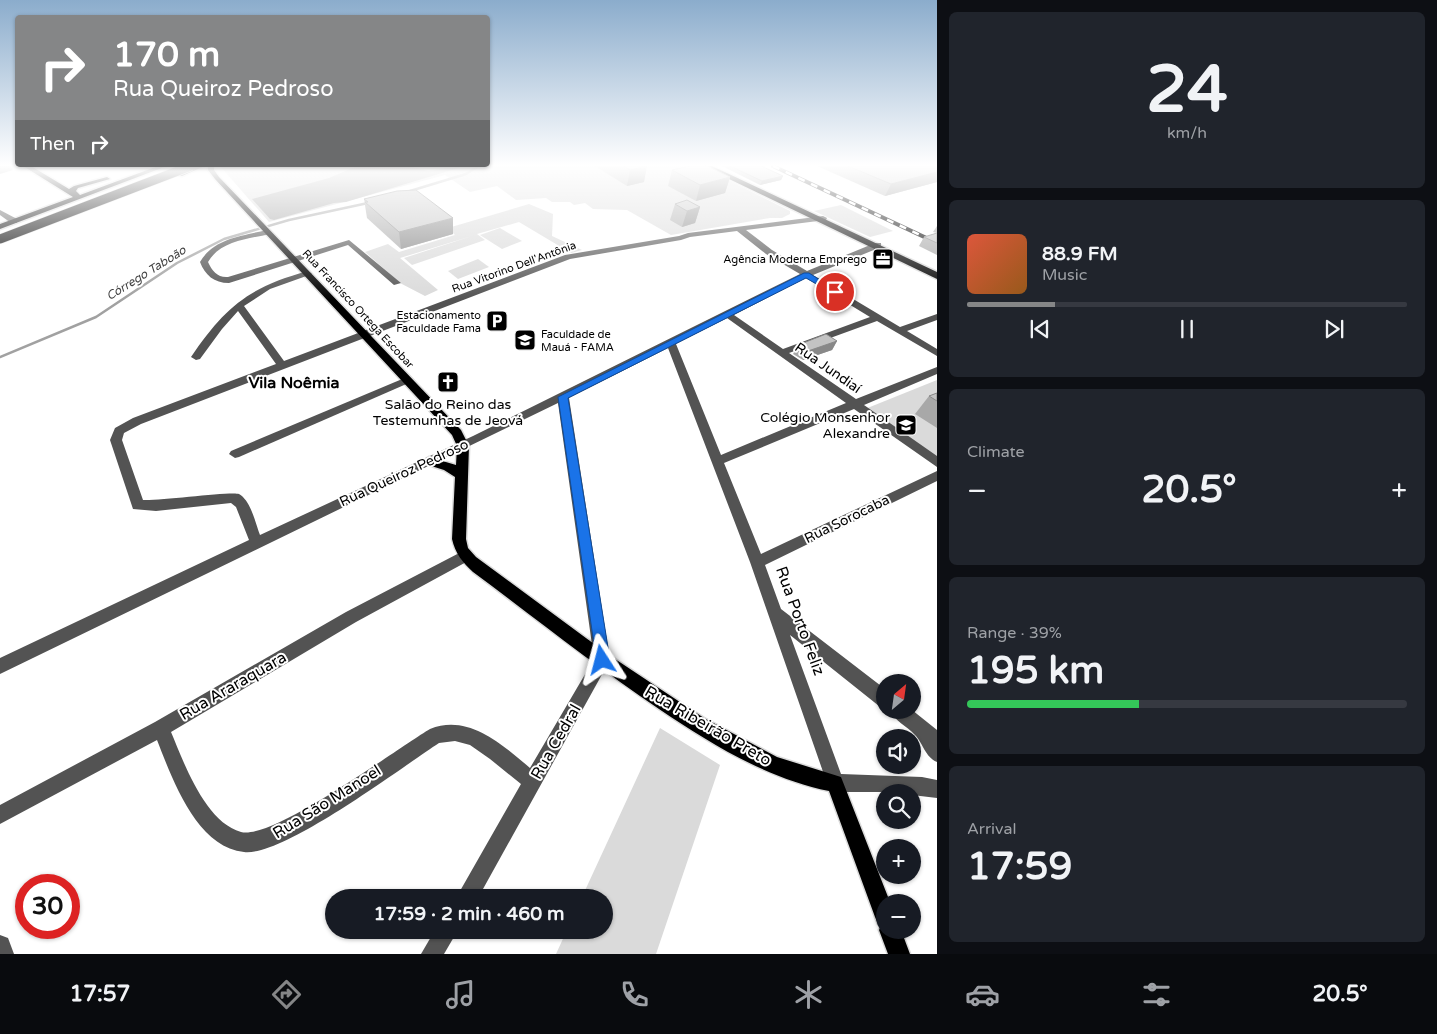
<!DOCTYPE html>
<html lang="en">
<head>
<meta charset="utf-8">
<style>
	:root { --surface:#171b24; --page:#20242c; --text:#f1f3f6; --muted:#9ea1a6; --line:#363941; --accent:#858687 }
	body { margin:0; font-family:"Varela Round",sans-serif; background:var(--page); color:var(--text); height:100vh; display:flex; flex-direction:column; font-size:19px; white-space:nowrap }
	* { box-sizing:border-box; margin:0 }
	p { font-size:16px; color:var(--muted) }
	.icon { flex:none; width:28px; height:28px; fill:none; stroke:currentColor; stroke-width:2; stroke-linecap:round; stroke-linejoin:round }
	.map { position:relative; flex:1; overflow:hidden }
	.sheet { display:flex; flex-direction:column; gap:12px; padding:12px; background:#0d0f14; width:500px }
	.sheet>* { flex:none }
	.guide { position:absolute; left:15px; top:15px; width:475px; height:152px; border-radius:5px; box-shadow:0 1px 4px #0004; background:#858687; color:#fff; overflow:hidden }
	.needle { width:32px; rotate:29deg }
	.tools { position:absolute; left:876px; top:674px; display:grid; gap:10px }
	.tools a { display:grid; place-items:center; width:45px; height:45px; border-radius:50%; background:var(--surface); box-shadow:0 1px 4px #0004; font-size:25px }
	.speed { position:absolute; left:15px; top:874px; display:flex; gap:10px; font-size:25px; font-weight:700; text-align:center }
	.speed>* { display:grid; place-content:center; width:65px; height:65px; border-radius:50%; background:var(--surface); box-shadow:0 1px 4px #0004; line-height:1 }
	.speed .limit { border:8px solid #d22; background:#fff; color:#111 }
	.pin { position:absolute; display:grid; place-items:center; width:42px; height:42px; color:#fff; margin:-21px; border:2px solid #fff; border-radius:50%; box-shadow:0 1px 5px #0007 }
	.me { position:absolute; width:55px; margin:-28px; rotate:351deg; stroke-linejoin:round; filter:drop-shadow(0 0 4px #0008) }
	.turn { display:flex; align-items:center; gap:18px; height:105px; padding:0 15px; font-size:22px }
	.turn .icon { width:65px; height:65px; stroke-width:2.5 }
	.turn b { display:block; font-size:35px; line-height:42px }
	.then { display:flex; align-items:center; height:48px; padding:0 15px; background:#0003; gap:10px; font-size:19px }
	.big { font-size:38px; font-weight:700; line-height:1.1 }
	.sheet .card { flex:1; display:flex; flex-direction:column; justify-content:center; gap:8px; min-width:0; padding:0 18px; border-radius:8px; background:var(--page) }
	.sheet .dial { align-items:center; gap:0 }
	.dial b { font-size:65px; line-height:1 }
	.song { display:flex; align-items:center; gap:15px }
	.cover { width:60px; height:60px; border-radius:8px; background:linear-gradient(135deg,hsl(10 70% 55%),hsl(30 70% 35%)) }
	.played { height:5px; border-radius:2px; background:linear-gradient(90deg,var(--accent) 20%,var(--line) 20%) }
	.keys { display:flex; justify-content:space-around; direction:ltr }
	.heat { display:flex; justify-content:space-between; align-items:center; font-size:28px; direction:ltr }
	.charge { height:8px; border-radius:4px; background:linear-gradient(90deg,#34c759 39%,var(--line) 0) }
	.trip { position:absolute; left:325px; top:889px; width:288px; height:50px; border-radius:25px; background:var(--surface); box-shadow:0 1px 4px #0004; font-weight:700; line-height:50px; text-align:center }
	.tabs { display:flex; height:80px; justify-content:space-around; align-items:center; background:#090b0e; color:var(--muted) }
	.tabs .icon { width:35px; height:35px }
	.tabs .on { color:var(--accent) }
	.tabs b { font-size:22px; color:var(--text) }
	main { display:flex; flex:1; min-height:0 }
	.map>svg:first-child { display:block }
	.green { fill:#dadada }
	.water { fill:#a1a1a1 }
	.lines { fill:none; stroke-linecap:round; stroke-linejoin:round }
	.stream { stroke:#a1a1a1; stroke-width:2.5 }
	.major-casing { stroke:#dbdbdb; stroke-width:3 }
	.highway-casing { stroke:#dbdbdb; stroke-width:3 }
	.minor { fill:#535353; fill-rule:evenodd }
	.major { fill:#000; fill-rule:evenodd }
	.highway { fill:#000; fill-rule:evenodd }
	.rail-casing { stroke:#000; stroke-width:4 }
	.rail { stroke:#fff; stroke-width:2.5; stroke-dasharray:7; stroke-linecap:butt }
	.highway-bridge-casing { stroke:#dbdbdb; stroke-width:10; stroke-linecap:butt }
	.highway-bridge { stroke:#000; stroke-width:9 }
	.wall { fill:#a8a8a8 }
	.shaded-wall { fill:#888 }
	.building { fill:#c3c3c3; stroke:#888 }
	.route { fill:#1a73e8; stroke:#114b97 }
	.labels { text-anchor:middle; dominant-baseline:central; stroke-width:4; stroke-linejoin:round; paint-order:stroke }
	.far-poi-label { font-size:11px; fill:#000; stroke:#fff; text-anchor:end }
	.far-street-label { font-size:11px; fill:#000; stroke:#fff }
	.far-water-label { font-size:12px; font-style:italic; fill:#424242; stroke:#fff }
	.street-label { font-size:14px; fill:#000; stroke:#fff }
	.poi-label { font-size:14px; fill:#000; stroke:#fff }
	.quarter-label { font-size:16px; font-weight:bold; fill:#000; stroke:#fff }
	.near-street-label { font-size:16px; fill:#000; stroke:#fff }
</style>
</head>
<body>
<main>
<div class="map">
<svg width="937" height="954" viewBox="0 0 937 954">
	<rect width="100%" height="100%" fill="#fff"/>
	<g class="green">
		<polygon points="220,166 700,166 790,211 790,214 782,218 770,218 671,235 627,210 593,209 585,203 574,205 570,202 552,202 546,198 516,200 497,186 470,192 445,175 269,222"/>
		<polygon points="529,204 553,214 552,236 582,250 571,253 519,222 477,234 485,240 412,265 404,258 472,236 400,258 438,290 425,296 400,283 365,252 388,244 399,252 455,235 448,228"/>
		<polygon points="841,205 893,231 870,237 814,211"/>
		<polygon points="500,228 522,241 502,249 480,235"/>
		<polygon points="478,259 489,267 458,279 448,271"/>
		<polygon points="937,380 937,459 865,409"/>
		<polygon points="660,728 720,765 656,954 556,954 567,930 604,930 604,898 582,897"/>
	</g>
	<polygon class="water" points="357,166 408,166 428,171 465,166 346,202 334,203 274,220 270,219 252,199 329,178"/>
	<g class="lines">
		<g class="stream">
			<polyline points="410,191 466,174 479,166"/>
			<polyline points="0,357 96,317 177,263 224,239 289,220 368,203"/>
		</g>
		<g class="major-casing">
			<g id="major">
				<polygon points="23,166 31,166 69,189 74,186 107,177 110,179 78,188 76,191 80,195 158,166 167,166 0,229 0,224 73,197"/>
				<polygon points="196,166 205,166 182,176 177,175"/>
				<path d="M208,166H214V170L219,177L461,430L469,446L466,539L468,548L476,557L609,655L704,718L777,757L841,777L890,902H885V930H901L910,954H888L879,930L881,926L878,924L875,917L829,791C766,778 711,744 659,709C595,666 535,618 473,572C463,563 455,553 452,539L455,477L444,470L425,464L423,461L429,457L456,465L457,446L452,435L215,179L208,170Z"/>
			</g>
		</g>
		<g class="highway-casing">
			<polygon id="highway" points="702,166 712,166 937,272 937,279"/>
		</g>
		<g class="minor">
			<polygon points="0,210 17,219 17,223 11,223 0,215"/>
			<path d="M823,216L827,218L826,220L746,230L772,250L807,271L875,243H881V247L813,275L900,327L937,314V320L907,331L937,349V356L877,321L789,353L856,399L937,367V374L864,405L937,456V467L854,409L724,463L761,554L937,471V481L765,565L781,609L885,689V708L879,706L790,635L841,774L922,777L937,780V798L912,795V792H835L829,789L750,562L668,348L569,398L610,660L478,898H456L521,784L490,759L470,745L455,741L439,743C402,767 283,857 244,852C196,847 172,778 157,740L0,824V805L155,722L346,612L465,550L470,552L472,556L470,560L356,622L171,732C184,763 205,822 241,832C272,841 398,748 430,729C468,713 503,745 530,768L594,659L558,403L0,674V658L249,540L236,507L231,503L156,511L133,509L110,440L115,428L133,418L276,364L238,311L222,329L200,359L196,360L191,357C225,307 249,287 308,271L312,274L270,289L244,306L284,361L565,255L679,236L688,233ZM737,231L766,254L800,274L473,436L260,535C255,522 251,501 239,494C232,491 159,501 143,500L122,440L124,433L141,424L570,259L681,240L690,237ZM806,278L870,317L783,349L734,315ZM727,318L846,403L721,455L676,344Z"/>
			<path d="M267,230L271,232L270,234C248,239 220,241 208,262C212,271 218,278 228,277L349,240L401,283L394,285L348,245L229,283C214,283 205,275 200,262C214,238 242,236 267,230Z"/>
			<polygon points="407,377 412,380 411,382 239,457 235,458 229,454 231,451"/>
			<path d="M890,710H912L937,730V762C925,757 923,743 915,735C907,726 894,721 890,710Z"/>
			<polygon points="435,930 458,930 444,954 421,954"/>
			<polygon points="0,935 8,938 14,954 0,954"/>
		</g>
		<use href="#major" class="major"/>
		<use href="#highway" class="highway"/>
		<g class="rail-casing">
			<polyline id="rail" points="773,166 937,243"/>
		</g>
		<use href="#rail" class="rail"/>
		<g class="highway-bridge-casing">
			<polyline id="highway-bridge" points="0,239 191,166"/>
		</g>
		<use href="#highway-bridge" class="highway-bridge"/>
	</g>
	<g class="wall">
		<polygon points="595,166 646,166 644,182 627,186"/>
		<polygon points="722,166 765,166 764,167 783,176 781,180 760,185"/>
		<polygon points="817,166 934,166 937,167 937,182 885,196"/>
		<polygon points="672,170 730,177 725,193 696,201 668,186"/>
		<polygon points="364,199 453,234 401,249 367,218"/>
		<polygon points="675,204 700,207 695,223 682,227 670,220"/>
		<polygon points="937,226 937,255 919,246 924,237 937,233 933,232"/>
		<polygon points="837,341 832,350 803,360 793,354 798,345"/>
		<polygon points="937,393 937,428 915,414 929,396"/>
	</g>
	<g class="shaded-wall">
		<polygon points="0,166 10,166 13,170 0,174"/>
		<polygon points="647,166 644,182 627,186 630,170"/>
		<polygon points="937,172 937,182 885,196 891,184"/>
		<polygon points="783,176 781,180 760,185 762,181"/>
		<polygon points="730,177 725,193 696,201 700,185"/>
		<polygon points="700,207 695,223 682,227 687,211"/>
		<polygon points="453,218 453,234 401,249 399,232"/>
		<polygon points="837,341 832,350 803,360 808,351"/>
	</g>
	<g class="building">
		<polygon points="623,166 647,166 630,170"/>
		<polygon points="690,166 707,166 730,177 700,185 672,170"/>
		<polygon points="730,166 761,166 783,176 762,181"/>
		<polygon points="848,166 934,166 937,167 937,172 891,184"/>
		<polygon points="416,190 453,218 399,232 365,202 368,202 364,199 397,191"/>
		<polygon points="687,200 700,207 687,211 675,204"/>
		<polygon points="937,233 937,243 924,237"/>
		<polygon points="826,334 837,341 808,351 798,345"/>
		<polygon points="937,393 937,401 929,396"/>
	</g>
	<linearGradient id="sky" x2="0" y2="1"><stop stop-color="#8baccc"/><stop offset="0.55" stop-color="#fff"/><stop offset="1" stop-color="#fff" stop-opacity="0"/></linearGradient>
	<rect width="937" height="300" fill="url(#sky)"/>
	<polygon class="route" points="804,273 809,273 839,292 832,293 806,278 568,398 610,660 607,665 602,667 597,665 558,397"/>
	<defs>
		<g id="office-square" transform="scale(1.125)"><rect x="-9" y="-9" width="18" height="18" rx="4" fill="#000" stroke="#fff"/><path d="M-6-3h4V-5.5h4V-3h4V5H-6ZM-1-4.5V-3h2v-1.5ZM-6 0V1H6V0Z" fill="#fff"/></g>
		<g id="parking-square" transform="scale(1.125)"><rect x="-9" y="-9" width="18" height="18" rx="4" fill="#000" stroke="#fff"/><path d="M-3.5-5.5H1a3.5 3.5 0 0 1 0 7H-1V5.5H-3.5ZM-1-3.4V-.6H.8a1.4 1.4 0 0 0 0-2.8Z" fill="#fff"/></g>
		<g id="university-square" transform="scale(1.125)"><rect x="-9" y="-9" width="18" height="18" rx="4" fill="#000" stroke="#fff"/><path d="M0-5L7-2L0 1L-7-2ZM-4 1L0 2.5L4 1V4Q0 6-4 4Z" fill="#fff"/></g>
		<g id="church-square" transform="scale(1.125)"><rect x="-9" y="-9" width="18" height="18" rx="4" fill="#000" stroke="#fff"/><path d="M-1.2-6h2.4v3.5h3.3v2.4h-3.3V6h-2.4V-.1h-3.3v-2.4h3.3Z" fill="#fff"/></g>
		<g id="school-square" transform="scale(1.125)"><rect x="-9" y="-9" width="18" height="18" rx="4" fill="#000" stroke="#fff"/><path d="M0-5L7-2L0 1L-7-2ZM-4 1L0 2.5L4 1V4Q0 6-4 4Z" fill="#fff"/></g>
	</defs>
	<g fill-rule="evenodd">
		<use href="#office-square" x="883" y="259"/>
		<use href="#parking-square" x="497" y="321"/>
		<use href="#university-square" x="525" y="340"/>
		<use href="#church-square" x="448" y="382"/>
		<use href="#school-square" x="906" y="425"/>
	</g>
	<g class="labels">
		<g class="far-poi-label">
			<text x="867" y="259">Agência Moderna Emprego</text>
			<text x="481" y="315">Estacionamento<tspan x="481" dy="13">Faculdade Fama</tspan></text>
			<text x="541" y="334" text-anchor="start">Faculdade de<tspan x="541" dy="13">Mauá - FAMA</tspan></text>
		</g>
		<g class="far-street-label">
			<text transform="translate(514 267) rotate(-20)">Rua Vitorino Dell'Antônia</text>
			<text transform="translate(358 309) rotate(47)">Rua Francisco Ortega Escobar</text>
		</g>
		<g class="far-water-label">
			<text transform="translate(146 273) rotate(-32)">Córrego Taboão</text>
		</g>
		<g class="street-label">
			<text transform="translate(828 368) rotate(35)">Rua Jundiaí</text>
			<text transform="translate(404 473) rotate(-25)">Rua Queiroz Pedroso</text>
			<text transform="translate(847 519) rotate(-26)">Rua Sorocaba</text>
		</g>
		<g class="poi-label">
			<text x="448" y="404">Salão do Reino das<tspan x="448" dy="16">Testemunhas de Jeová</tspan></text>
			<text x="890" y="417" text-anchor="end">Colégio Monsenhor<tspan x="890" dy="16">Alexandre</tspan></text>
		</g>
		<g class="quarter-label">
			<text x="294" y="383">Vila Noêmia</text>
		</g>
		<g class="near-street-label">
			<text transform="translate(800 621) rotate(70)">Rua Porto Feliz</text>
			<text transform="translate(233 686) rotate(-30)">Rua Araraquara</text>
			<text transform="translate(708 726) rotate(30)">Rua Ribeirão Preto</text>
			<text transform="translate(556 742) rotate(-60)">Rua Cedral</text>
			<text transform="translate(327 802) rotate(-32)">Rua São Manoel</text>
		</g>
	</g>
</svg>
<div class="tools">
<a><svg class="needle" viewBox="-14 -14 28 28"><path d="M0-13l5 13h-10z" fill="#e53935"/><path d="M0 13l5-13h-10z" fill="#9ea1a6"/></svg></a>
<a><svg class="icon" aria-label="sound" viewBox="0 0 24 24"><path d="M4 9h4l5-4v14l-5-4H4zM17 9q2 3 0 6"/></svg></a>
<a><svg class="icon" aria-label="search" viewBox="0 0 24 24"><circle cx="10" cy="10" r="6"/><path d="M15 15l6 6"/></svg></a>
<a>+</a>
<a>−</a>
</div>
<div class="speed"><div class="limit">30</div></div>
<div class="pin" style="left:835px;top:292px;background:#d93025"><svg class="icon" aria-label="arrive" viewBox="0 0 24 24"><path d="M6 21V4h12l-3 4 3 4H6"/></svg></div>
<svg class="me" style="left:602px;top:660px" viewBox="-20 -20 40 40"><path d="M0-17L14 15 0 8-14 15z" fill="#1a73e8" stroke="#fff" stroke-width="4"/></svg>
<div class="trip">17:59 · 2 min · 460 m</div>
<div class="guide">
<div class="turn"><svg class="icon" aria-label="right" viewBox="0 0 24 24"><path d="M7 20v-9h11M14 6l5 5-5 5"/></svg><div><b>170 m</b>Rua Queiroz Pedroso</div></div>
<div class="then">Then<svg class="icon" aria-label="right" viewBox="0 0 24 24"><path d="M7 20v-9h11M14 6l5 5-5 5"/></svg></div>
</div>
</div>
<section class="sheet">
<div class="card dial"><b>24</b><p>km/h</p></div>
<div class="card">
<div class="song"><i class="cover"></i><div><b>88.9 FM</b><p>Music</p></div></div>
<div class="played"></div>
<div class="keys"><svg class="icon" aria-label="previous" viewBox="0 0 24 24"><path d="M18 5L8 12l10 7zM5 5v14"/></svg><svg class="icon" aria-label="pause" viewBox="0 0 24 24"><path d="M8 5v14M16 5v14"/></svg><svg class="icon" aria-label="next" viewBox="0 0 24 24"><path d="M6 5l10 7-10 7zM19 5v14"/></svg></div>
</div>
<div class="card"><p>Climate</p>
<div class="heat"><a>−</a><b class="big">20.5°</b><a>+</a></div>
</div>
<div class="card"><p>Range · 39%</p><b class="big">195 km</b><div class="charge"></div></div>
<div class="card"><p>Arrival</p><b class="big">17:59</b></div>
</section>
</main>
<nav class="tabs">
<b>17:57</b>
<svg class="icon on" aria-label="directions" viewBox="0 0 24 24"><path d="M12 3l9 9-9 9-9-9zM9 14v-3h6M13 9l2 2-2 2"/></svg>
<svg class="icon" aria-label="music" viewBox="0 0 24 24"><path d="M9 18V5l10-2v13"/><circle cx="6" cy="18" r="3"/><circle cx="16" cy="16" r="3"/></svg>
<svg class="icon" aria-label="phone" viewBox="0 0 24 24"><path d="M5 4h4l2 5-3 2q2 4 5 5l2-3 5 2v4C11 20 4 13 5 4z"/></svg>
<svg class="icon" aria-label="climate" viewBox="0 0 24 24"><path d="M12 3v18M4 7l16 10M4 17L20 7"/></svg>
<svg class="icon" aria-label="car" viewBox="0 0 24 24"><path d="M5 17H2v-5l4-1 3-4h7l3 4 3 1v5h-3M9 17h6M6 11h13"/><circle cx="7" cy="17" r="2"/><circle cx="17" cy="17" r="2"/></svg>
<svg class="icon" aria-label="filters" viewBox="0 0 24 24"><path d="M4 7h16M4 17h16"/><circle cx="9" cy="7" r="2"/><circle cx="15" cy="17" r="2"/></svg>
<b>20.5°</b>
</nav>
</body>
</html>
